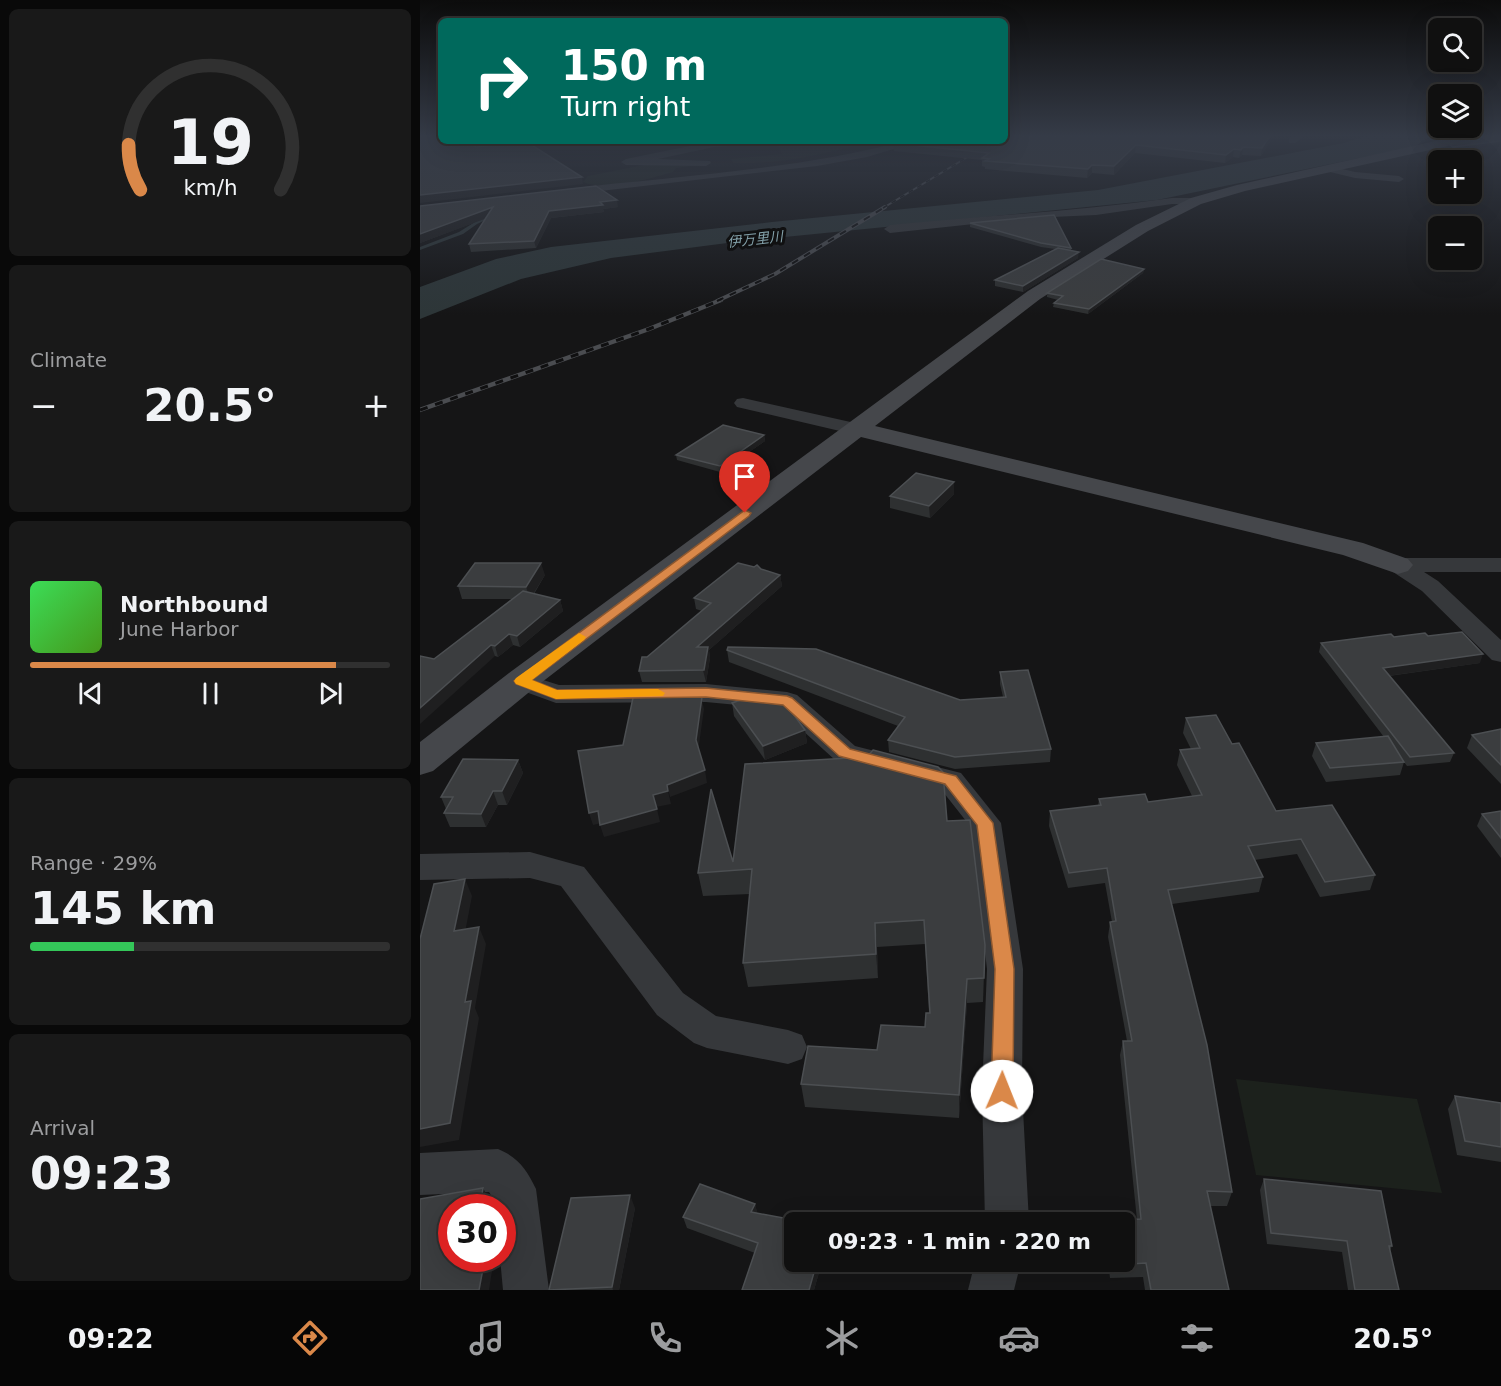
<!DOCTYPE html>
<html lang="en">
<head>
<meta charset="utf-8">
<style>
	:root { --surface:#101010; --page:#191919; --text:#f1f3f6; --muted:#9c9d9f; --line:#303030; --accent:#da8849 }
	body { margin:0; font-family:"DejaVu Sans","Noto Sans JP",sans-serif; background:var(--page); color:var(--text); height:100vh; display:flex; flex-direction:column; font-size:22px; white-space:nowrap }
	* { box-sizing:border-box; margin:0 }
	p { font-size:20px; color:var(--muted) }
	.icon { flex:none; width:33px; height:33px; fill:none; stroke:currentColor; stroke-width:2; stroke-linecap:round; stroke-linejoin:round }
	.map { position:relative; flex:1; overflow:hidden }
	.side { display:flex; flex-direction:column; gap:9px; padding:9px; background:#090909; width:420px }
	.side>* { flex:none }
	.guide { position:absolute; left:18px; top:18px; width:570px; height:126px; border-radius:9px; box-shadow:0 6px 24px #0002,0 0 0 2px var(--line); background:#00695c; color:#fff; overflow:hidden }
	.buttons { position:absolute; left:1008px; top:18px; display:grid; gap:12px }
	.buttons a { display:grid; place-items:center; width:54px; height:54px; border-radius:9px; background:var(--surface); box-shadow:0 6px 24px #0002,0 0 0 2px var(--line); font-size:30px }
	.speed { position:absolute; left:18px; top:1194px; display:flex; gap:12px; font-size:30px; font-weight:700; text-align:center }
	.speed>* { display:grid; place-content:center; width:78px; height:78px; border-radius:50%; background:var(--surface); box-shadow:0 6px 24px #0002,0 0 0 2px var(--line); line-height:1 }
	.speed .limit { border:9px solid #d22; background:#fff; color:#111 }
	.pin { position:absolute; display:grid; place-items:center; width:51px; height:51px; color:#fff; margin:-62px -26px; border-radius:50% 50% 50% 0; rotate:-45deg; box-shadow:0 0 6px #0007 }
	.pin .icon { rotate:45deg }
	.me { position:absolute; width:66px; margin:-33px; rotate:1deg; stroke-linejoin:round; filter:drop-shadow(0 0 4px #0008) }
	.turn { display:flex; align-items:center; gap:21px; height:126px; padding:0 24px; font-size:27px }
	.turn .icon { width:78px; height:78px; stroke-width:2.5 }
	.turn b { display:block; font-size:42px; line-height:51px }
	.big { font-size:45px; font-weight:700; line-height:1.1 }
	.side .widget { flex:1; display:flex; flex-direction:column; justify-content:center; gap:9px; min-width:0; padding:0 21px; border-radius:9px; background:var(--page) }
	.side .dial { align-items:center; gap:0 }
	.dial svg { height:156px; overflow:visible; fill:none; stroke:var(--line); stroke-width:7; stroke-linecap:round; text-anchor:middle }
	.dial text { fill:var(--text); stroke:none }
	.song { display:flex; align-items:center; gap:18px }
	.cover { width:72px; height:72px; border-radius:9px; background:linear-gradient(135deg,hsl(130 70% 55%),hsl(100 70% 35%)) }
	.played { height:6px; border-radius:3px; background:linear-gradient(90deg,var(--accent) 85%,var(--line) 85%) }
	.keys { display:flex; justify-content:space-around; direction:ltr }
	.heat { display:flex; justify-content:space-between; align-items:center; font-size:33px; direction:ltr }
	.charge { height:9px; border-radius:4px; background:linear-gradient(90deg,#34c759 29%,var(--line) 0) }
	.trip { position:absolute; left:364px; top:1212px; width:351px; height:60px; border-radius:9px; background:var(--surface); box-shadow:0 6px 24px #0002,0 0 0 2px var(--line); font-weight:700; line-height:60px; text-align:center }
	.menu { display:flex; height:96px; justify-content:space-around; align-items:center; background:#060606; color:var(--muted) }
	.menu .icon { width:42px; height:42px }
	.menu .active { color:var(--accent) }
	.menu b { font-size:27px; color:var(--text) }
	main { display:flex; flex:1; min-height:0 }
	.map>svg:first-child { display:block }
	.green { fill:#1c211c }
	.water { fill:#2d3638 }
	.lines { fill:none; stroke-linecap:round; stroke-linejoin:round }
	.stream { fill:#2d3638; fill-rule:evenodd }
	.street { fill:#36383b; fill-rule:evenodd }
	.secondary { fill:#45474b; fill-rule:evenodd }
	.rail-far2-casing { stroke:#4a4c50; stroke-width:2 }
	.rail-far1-casing { stroke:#4a4c50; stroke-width:4 }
	.rail-casing { stroke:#4a4c50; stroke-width:4.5 }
	.rail-far2 { stroke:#101011; stroke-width:1.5; stroke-dasharray:5; stroke-linecap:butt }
	.rail-far1 { stroke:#101011; stroke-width:2; stroke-dasharray:7; stroke-linecap:butt }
	.rail { stroke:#101011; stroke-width:3; stroke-dasharray:8; stroke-linecap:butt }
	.wall { fill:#2e3031 }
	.shaded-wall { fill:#1f1f20 }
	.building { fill:#3b3d3f; stroke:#4c4f52; stroke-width:1.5 }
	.route { fill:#da8849; stroke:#8e582f; stroke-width:1.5 }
	.slow { fill:#f59e0b }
	.labels { text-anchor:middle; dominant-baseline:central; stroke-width:6; stroke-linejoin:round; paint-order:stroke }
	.far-water-label { font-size:14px; font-style:italic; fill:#84a2ab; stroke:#101011 }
</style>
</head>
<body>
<main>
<section class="side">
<div class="widget dial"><svg viewBox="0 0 100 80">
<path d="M14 69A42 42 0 1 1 86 69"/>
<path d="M14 69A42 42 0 0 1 8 46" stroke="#da8849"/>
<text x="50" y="56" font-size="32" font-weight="700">19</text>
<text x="50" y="72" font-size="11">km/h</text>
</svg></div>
<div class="widget"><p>Climate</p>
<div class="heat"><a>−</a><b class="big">20.5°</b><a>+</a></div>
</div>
<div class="widget">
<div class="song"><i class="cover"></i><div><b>Northbound</b><p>June Harbor</p></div></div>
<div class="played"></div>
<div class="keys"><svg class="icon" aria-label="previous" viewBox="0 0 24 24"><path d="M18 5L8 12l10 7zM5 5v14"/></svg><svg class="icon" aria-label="pause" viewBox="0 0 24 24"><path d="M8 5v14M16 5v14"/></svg><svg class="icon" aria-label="next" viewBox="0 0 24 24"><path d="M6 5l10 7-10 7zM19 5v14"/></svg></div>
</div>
<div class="widget"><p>Range · 29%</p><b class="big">145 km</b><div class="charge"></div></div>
<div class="widget"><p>Arrival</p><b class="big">09:23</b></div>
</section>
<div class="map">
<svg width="1081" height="1290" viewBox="0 0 1081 1290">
	<rect width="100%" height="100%" fill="#151516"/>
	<g class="green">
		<path d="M354,141H452C406,154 360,165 313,163L311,159L362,154Z"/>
		<path d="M229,164L279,165L256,168L253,172C229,179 186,192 163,182L168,176Z"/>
		<polygon points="816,1079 997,1099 1022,1193 836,1175"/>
	</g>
	<polygon class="water" points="951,134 1027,134 988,148 737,200 315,242 191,258 101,279 0,319 0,287 76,259 131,247 352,222 678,190 924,143"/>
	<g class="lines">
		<polygon class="stream" points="75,213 78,214 57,224 43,234 0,250 0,247 39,232 55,222"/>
		<g class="street">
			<polygon points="877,134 887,134 875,143 869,143 869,139"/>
			<polygon points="294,141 329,142 324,145 294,147 238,159 290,161 291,163 286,166 206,165 201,162 206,159"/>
			<path d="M484,141H500L447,157L397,166L146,195L141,192L146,189C258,176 376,170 484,141Z"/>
			<polygon points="910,166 935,172 979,176 984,179 979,182 935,178 906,171 906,167"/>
			<path d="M752,198H776L782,201L776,204H752L676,215L610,218L470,233L464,229L470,225C564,216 659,211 752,198Z"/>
			<polygon points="323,398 444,425 446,429 444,433 437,435 317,407 314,403 317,399"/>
			<polygon points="978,558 1081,558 1081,572 1004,572 1018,581 1081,640 1081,662 1072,660 1002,591 970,570 967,565 970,560"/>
			<polygon points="101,673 139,685 286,684 367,692 377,695 435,746 541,773 581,823 603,969 602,1091 609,1222 565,1222 562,1091 567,969 550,826 520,788 415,760 359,709 286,702 136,703 92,687 88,681 92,675"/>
			<polygon points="110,852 164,867 263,993 296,1016 368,1030 382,1035 387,1047 382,1059 368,1064 287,1048 274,1043 237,1015 141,886 110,878 0,880 0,854"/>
			<path d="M78,1149C98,1157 107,1170 116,1189L129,1290H83L80,1258H82V1208H74L73,1198L69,1192L0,1195V1153Z"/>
			<polygon points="555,1262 601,1262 594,1290 548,1290"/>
		</g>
		<polygon class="secondary" points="1031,134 1046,134 1028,146 825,191 781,204 728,231 620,299 455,426 943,543 988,559 993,565 988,571 978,574 923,555 441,437 113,689 13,771 0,775 0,742 89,673 608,291 716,225 771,198 817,185 1020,140"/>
		<g class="rail-far2-casing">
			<polyline id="rail-far2" points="463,208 574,141"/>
		</g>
		<g class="rail-far1-casing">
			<polyline id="rail-far1" points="297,301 355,274 465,207"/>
		</g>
		<g class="rail-casing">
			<polyline id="rail" points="0,410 229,329 301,300"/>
		</g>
		<use href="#rail-far2" class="rail-far2"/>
		<use href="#rail-far1" class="rail-far1"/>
		<use href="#rail" class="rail"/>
	</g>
	<g class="wall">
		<polygon points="585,134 855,134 841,156 822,155 819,158 813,157 805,163 715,153 694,175 672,173 667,178 565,169 565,167 562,166 562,160 474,151 473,143"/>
		<polygon points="1005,134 1025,134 1013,139"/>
		<polygon points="0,206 198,207 183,209 184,212 131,218 116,248 51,252 49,244 66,218 0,243"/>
		<polygon points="550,223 651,248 651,250 658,258 603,292 575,286 575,280 635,249 621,247 550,227"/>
		<polygon points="724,269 723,273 668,314 633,307 634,303 638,300 627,297 627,293"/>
		<polygon points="344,435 345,441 300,472 257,460 256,455"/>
		<polygon points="534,482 534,494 510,518 470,508 470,496"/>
		<polygon points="341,569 360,575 362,586 289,650 290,658 286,682 222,682 219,671 227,657 282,611 276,609 274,598"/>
		<polygon points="125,575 114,594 140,600 143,611 100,647 93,645 78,657 75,656 14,659 92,599 42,599 38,586"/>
		<polygon points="1008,636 1060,663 969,676 1034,753 1030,762 987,766 984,762 980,775 906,782 892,756 896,743 964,737 899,652 901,643 974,637"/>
		<polygon points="307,650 540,700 583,697 580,684 580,672 631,749 630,762 535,769 469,752 468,740 478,726 309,662"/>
		<polygon points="312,703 385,730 387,743 345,760 314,716"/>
		<polygon points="766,718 812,744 856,811 955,875 950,890 900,897 877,854 834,860 843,877 839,892 752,904 812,1192 807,1206 790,1206 809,1290 725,1290 723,1277 690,1278 688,1262 705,1262 705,1222 687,1222 687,1221 717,1220 700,1055 703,1041 707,1041 688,937 690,922 692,922 685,883 648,888 629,826 630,811 678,806 679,799 728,802 772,796 757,765 760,750 771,749 763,733"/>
		<polygon points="1081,729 1081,784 1047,748 1052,735"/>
		<polygon points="98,760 103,773 87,805 78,805 66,827 30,827 24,813 26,809 21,797"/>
		<polygon points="1081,811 1081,858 1057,826 1062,814"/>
		<polygon points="527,821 565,945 563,1002 547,1003 539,1118 385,1107 381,1084 457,1050 505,1027 509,1013 505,944 457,947 458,978 328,987 323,963 330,894 283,896 278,873 313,862"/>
		<polygon points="1035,1096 1081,1103 1081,1162 1037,1155 1028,1109"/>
		<polygon points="844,1179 972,1246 970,1250 979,1290 928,1290 922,1252 847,1244 840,1190"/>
		<polygon points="335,1204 337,1213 402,1262 394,1290 322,1290 335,1253 267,1228 263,1217"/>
		<polygon points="215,1208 199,1290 129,1290"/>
	</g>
	<g class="shaded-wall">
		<polygon points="851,134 855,134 841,156 842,148"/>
		<polygon points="1018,134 1025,134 1013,139 1014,136"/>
		<polygon points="1081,141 1081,144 1032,150 1033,147"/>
		<polygon points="716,145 715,153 694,175 694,166"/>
		<polygon points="823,147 822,155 819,158 821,150"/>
		<polygon points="814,149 813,157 805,163 806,155"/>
		<polygon points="672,165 672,173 667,178 668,169"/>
		<polygon points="162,177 163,184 0,203 0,195"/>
		<polygon points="197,200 198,207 183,209 184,212 131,218 116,248 114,241 129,211"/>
		<polygon points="73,207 75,215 0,243 0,234"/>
		<polygon points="659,252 658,258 603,292 603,286"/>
		<polygon points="724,269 723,273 668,314 669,309"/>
		<polygon points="344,435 345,441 300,472 300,466"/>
		<polygon points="534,482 534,494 510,518 509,506"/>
		<polygon points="121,563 125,575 110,599 106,587"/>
		<polygon points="360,575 362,586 289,650 290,658 286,682 277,647"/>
		<polygon points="140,600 143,611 100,647 97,636"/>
		<polygon points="89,634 93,645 78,657 75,646"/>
		<polygon points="71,645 75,656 0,724 0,708"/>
		<polygon points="1063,654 1060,663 960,677 963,668"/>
		<polygon points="280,692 284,709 278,752 276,740"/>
		<polygon points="385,730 387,743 345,760 343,746"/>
		<polygon points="98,760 103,773 87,805 82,791"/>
		<polygon points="285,770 287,783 250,797 247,785"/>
		<polygon points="73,791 78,805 66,827 61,814"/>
		<polygon points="248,791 251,804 236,807 233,795"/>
		<polygon points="237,809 240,822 184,837 180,825"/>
		<polygon points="178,811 182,823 173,825 169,813"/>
		<polygon points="45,879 52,896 42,948 34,931"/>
		<polygon points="455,923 457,947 458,978 456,954"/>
		<polygon points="59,927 66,944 55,1008 59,1018 39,1140 0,1147 0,1129 45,1002"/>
		<polygon points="547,979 547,1003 539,1118 539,1095"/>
		<polygon points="63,1188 70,1201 69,1208 60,1208"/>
		<polygon points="210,1195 215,1208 199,1290 193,1290 192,1287"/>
		<polygon points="335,1204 338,1215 331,1212"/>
		<polygon points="65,1258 74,1258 69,1290 59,1290"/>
		<polygon points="397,1262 402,1262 394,1290 389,1290"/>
	</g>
	<g class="building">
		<polygon points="0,134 21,134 21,141 48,141 56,147 107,142 162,177 0,195"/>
		<polygon points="585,134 851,134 842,148 823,147 821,150 814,149 806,155 716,145 694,166 672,165 668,169 565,161 569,159 562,158 569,153 473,143 479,141 585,141"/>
		<polygon points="1046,134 1081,134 1081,141 1033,147 1030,145"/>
		<polygon points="176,186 197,200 180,202 183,205 129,211 114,241 49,244 73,207 0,234 0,206"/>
		<polygon points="634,215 651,248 621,243 550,223"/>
		<polygon points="638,248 659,252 603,286 575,280"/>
		<polygon points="681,259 724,269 669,309 634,303 643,296 627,293"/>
		<polygon points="303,425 344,435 300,466 256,455"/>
		<polygon points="496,473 534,482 509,506 470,496"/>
		<polygon points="55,563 121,563 106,587 38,586"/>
		<polygon points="318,563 334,567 337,565 341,569 360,575 277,647 288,647 284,670 219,671 222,657 227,657 291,603 274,598"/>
		<polygon points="103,591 140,600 97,636 89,634 75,646 71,645 0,708 0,656 14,659"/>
		<polygon points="1042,632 1063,654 963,668 1034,753 990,757 901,643 971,634 974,637 1005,633 1008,636"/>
		<polygon points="308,647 396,649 540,700 586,697 580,672 608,670 631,749 535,757 468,740 485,717 307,650"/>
		<polygon points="280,692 279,697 282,697 276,740 285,770 247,785 248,791 233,795 237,809 180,825 178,811 169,813 158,751 203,745 214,693"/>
		<polygon points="332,696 356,698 371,711 385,730 343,746 312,703"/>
		<polygon points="796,715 812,744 819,743 856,811 912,805 955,875 905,882 881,839 828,846 843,877 748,890 787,1045 812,1192 787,1191 809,1290 731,1290 726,1263 693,1265 692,1262 705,1262 705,1222 687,1222 687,1221 721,1219 703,1041 712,1041 690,922 696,921 687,868 649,873 630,811 681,805 679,799 725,794 728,802 782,795 760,750 780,748 766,718"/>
		<polygon points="1081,729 1081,765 1052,735"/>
		<polygon points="968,736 984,762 910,768 896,743"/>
		<polygon points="453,750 518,767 523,772 527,821 550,820 565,945 564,978 547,979 539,1095 381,1084 388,1046 457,1050 461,1025 505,1027 506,1013 510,1013 504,920 455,923 456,954 323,963 332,869 278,873 291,789 313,862 325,764 447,757"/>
		<polygon points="43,759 98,760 82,791 73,791 61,814 24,813 33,797 21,797"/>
		<polygon points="1081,811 1081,838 1062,814"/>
		<polygon points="45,879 34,931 59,927 45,1002 51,1001 30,1123 0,1129 0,939 14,884"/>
		<polygon points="1035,1096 1081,1103 1081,1147 1045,1141"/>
		<polygon points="844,1179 961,1191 972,1246 969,1246 979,1290 935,1290 927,1241 851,1233"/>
		<polygon points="280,1184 335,1204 331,1212 385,1222 375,1222 375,1262 397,1262 389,1290 322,1290 338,1243 263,1217"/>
		<polygon points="63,1188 60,1208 32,1208 32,1258 65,1258 59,1290 0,1290 0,1199"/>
		<polygon points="210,1195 192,1287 129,1290 151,1198"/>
	</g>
	<linearGradient id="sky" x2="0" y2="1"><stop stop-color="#0c0c0c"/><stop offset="0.43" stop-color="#353b47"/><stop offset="1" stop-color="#353b47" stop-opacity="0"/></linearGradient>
	<rect width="1081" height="315" fill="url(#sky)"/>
	<polygon class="route" points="325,510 331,513 329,516 112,680 137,690 286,688 367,696 372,698 430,749 536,776 573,823 594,969 593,1091 589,1098 582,1101 574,1098 571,1091 575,969 557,825 525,784 419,756 363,705 286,697 136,699 96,684 94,681"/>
	<polygon class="slow" points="159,633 166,637 164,640 112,680 137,690 238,689 245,693 243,696 136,699 96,684 94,681 96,678"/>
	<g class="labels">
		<g class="far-water-label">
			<text transform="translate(335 239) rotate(-6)">伊万里川</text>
		</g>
	</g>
</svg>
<div class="buttons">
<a><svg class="icon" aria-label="search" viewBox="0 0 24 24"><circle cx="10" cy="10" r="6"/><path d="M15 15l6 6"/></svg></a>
<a><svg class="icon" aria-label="layers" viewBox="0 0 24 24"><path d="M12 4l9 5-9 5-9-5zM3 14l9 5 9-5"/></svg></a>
<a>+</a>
<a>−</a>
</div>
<div class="speed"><div class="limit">30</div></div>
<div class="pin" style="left:325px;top:513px;background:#d93025"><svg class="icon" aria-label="arrive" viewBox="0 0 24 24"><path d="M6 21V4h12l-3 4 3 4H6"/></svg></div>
<svg class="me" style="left:582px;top:1091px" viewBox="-20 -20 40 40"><circle r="19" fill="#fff"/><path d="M0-13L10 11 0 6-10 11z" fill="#da8849"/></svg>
<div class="trip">09:23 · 1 min · 220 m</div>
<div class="guide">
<div class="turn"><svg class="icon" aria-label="right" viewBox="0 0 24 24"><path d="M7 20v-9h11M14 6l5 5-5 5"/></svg><div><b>150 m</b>Turn right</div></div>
</div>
</div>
</main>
<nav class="menu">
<b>09:22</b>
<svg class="icon active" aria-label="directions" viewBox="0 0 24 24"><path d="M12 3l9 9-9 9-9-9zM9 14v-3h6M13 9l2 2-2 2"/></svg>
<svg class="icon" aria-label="music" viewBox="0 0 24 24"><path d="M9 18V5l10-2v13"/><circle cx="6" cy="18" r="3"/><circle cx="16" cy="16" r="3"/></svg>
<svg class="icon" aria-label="phone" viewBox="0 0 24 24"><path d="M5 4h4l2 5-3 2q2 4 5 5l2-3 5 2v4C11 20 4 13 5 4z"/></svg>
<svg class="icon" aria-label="climate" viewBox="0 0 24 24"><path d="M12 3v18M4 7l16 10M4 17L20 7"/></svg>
<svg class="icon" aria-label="car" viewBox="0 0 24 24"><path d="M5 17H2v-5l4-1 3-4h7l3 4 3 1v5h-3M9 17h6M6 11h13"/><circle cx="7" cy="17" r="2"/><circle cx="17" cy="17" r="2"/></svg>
<svg class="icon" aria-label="filters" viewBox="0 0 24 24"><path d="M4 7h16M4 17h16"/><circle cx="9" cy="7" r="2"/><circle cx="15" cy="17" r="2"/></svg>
<b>20.5°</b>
</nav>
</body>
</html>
